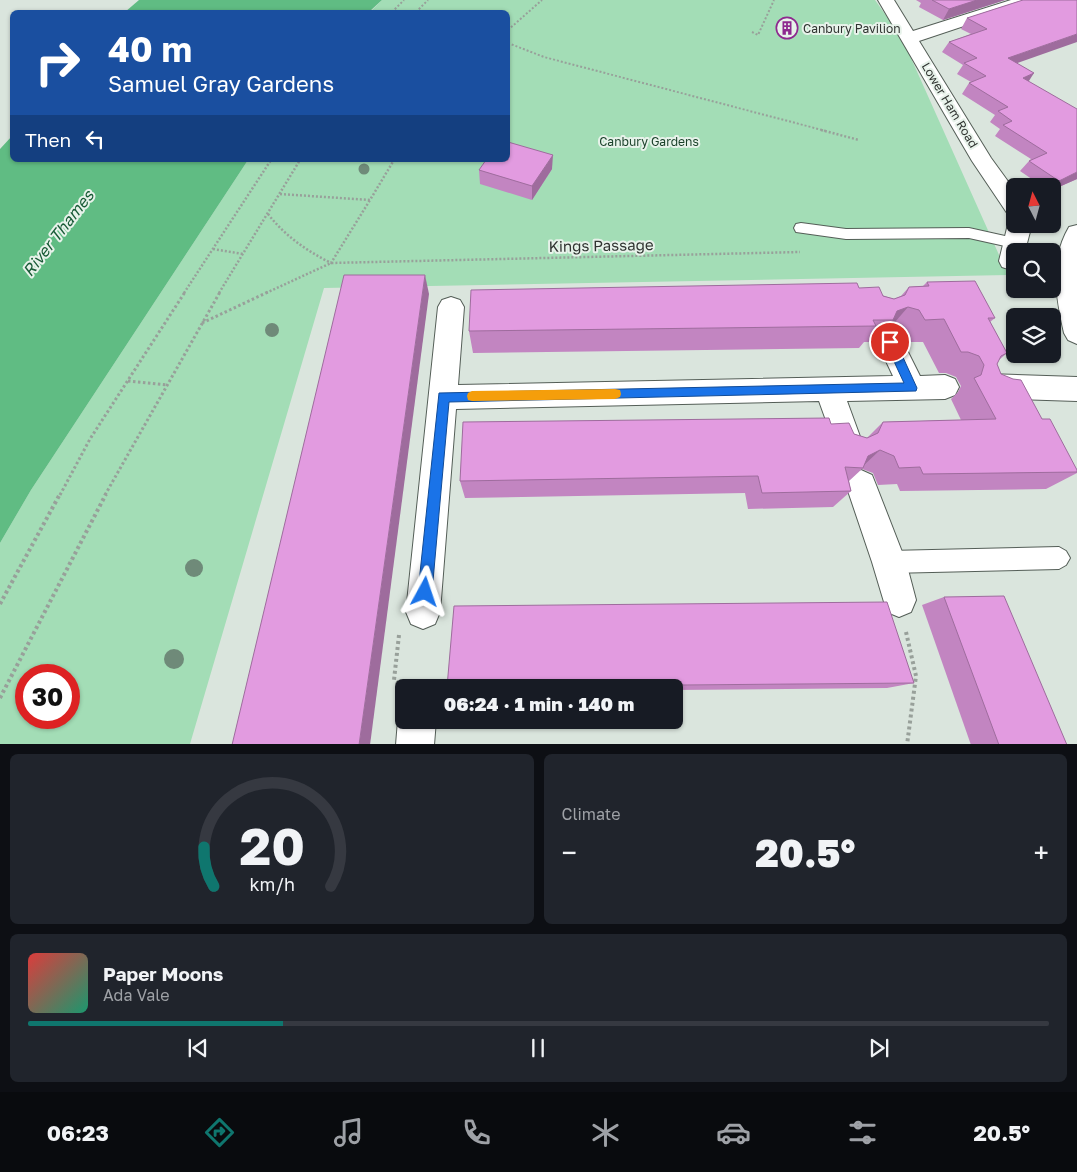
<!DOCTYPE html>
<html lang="en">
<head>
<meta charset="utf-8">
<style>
	:root { --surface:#171b24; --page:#20242c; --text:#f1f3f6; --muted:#9ea1a6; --line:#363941; --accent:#0f766e }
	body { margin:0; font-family:"Golos Text",sans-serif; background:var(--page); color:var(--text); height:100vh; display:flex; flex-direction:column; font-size:19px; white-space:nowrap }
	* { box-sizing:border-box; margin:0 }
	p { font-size:16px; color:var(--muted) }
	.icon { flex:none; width:28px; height:28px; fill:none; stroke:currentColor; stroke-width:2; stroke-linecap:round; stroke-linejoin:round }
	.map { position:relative; height:744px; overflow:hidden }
	.drawer { display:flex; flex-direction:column; gap:10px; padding:10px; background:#0d0f14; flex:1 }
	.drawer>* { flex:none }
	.top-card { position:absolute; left:10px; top:10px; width:500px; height:152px; border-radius:8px; box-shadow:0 1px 4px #0004; background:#1a4fa0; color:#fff; overflow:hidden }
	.needle { width:32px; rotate:354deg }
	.buttons { position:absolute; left:1006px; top:178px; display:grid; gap:10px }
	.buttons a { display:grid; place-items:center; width:55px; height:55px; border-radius:8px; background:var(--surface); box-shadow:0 1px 4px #0004; font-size:25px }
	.speed { position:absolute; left:15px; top:664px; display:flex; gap:10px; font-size:25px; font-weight:700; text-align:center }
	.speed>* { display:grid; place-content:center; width:65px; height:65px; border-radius:50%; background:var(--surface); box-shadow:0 1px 4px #0004; line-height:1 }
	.speed .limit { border:8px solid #d22; background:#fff; color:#111 }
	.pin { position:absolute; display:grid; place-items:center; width:42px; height:42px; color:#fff; margin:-21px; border:2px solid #fff; border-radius:50%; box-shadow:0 1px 5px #0007 }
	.me { position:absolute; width:55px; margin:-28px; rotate:5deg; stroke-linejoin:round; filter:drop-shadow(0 0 4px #0008) }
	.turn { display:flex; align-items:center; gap:18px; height:105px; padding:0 15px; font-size:22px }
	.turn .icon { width:65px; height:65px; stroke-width:2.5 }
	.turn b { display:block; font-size:35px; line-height:42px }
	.then { display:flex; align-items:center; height:48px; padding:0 15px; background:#0003; gap:10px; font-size:19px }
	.big { font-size:38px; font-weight:800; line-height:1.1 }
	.drawer .widget { flex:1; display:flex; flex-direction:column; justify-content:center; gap:8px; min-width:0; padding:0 18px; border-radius:8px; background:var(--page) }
	.drawer .dial { align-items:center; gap:0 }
	.dial svg { height:130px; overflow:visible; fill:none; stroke:var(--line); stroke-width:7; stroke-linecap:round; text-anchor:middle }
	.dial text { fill:var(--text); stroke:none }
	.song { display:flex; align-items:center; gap:15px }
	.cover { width:60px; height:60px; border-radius:8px; background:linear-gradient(135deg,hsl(0 70% 55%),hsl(160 70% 35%)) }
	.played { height:5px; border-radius:2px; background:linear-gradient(90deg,var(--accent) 25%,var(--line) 25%) }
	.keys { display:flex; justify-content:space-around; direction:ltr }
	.heat { display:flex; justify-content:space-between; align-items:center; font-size:28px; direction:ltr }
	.drawer .tiles { flex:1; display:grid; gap:10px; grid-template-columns:1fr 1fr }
	.widget:last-child { grid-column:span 2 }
	.trip { position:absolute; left:395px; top:679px; width:288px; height:50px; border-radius:8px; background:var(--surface); box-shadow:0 1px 4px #0004; font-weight:800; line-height:50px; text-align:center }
	.menu { display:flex; height:80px; justify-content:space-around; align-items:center; background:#090b0e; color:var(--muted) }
	.menu .icon { width:35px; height:35px }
	.menu .selected { color:var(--accent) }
	.menu b { font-size:22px; color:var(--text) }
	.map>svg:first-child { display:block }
	.green { fill:#a3ddb6; fill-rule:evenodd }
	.water { fill:#60bc83 }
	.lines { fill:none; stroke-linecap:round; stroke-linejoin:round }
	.lane-casing { stroke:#545e57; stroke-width:2 }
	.street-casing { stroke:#545e57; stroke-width:2 }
	.path-far3 { stroke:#98a09a; stroke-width:2; stroke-dasharray:2 2; stroke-linecap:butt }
	.path-far2 { stroke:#98a09a; stroke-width:2.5; stroke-dasharray:2 2; stroke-linecap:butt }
	.path-far1 { stroke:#98a09a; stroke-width:3; stroke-dasharray:2.5 2.5; stroke-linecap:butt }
	.path { stroke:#98a09a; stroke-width:4; stroke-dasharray:3 3; stroke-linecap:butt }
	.lane { fill:#fff; fill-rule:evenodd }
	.street { fill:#fff; fill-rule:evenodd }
	.tree { fill:#6f8a79 }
	.wall { fill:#c285c1 }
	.shaded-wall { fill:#9e6c9d }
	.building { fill:#e29be0; stroke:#9e6c9d }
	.route { fill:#1a73e8; stroke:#114b97 }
	.slow { fill:#f59e0b }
	.labels { text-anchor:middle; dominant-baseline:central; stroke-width:4; stroke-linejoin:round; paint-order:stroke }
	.far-poi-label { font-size:12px; fill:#303431; stroke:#e7f2ea; text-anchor:start }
	.far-street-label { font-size:12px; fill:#303431; stroke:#e7f2ea }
	.far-park-label { font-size:12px; fill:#183f28; stroke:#e7f2ea }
	.street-label { font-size:15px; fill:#303431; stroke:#e7f2ea }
	.water-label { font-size:16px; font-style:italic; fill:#185b36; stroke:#e7f2ea }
</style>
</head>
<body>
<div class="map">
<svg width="1077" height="745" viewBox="0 0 1077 745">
	<rect width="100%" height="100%" fill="#dae5dd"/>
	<path class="green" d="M382,0H875L902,38L1008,275L324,288L190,744L0,745V543L31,490L248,160H508V12H370ZM26,675H69V718H26Z"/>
	<g class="water">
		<polygon points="139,0 382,0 369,12 125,12"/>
		<polygon points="12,136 12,160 248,160 31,490 0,543 0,149"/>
	</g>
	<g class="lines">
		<g class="lane-casing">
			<g id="lane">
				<polygon points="801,223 846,229 969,228 1014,238 1019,239 1022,243 1019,247 1014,248 969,238 846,239 796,232 794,228 796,224"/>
				<polygon points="1059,547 1066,551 1070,558 1066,565 1059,569 889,573 882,569 878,562 882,555 889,551"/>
			</g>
		</g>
		<g class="street-casing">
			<g id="street">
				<polygon points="878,0 894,0 913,31 1011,0 1035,0 1033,3 919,41 991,158 1015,191 1015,216 1007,213 972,161"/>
				<polygon points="1015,217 1015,224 1032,224 1025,251 1015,251 1015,269 1011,270 1002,267 999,261 1008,224 1012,218"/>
				<path d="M1077,225V344L1068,340L1064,333C1056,297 1049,261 1069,227Z"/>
				<polygon points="451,297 460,300 464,307 458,385 893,376 877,342 881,334 890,331 899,334 920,376 945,375 955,379 959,387 955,395 945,399 847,401 862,442 857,451 847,455 837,451 819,401 456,409 440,612 435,624 423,629 411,624 406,612 438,307 442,300"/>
				<polygon points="988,374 1077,377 1077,401 988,398 978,394 974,386 978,378"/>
				<polygon points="861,470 872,475 876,485 906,562 916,600 911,612 899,617 887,612 872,562 846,485 850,475"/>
				<polygon points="404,706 404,720 436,720 434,745 396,745 398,720"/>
			</g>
		</g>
		<g class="path-far3">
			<polyline points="392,12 404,0"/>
			<polyline points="416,12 428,0"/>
			<polyline points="508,30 542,0"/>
			<polyline points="752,32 758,35 774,0"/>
			<polyline points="508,43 544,57 826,131"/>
		</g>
		<g class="path-far2">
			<polyline points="821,130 859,140"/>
			<polyline points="280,194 370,200 394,160"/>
			<path d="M268,214C285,236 307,251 331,263L370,200"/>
			<polyline points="213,249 243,254"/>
			<polyline points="184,293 271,160"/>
			<polyline points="219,293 300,160"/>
			<polyline points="266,293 331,263 800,252"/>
		</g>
		<g class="path-far1">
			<polyline points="202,323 268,292"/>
			<polyline points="128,381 167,385"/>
			<polyline points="60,495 90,439 185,292"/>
			<polyline points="105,495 220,292"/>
		</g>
		<g class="path">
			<polyline points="0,604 60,494"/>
			<polyline points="906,632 916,676 907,745"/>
			<polyline points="399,635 394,680 405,688"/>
			<polyline points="0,698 106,494"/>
		</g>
		<use href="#lane" class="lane"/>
		<use href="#street" class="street"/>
	</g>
	<g class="tree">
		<circle cx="364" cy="169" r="5.5"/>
		<circle cx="272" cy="330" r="7"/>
		<circle cx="194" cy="568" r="9"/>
		<circle cx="174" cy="659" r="10"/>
	</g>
	<g class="wall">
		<polygon points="916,0 1005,0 943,20 919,7 921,3"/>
		<polygon points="1023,0 1017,63 1028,81 1077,179 1052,190 1052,186 1042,186 1020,171 1029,161 1031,159 995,136 1000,129 990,122 995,115 962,94 969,83 971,82 957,74 963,65 942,52 949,42 971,34 961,29 967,18"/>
		<polygon points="552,169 532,200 480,184 479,170"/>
		<polygon points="927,282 995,318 990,322 1007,353 999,360 997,364 1001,374 1042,419 1077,470 1077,473 1046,489 900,491 897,484 878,485 873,473 862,469 849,481 851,491 833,507 748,509 745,493 465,498 460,481 831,424 854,434 867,438 883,422 961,420 951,399 958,392 961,386 956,377 946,373 939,373 923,342 905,342 900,332 889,329 884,331 875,342 864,342 859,348 473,353 469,331 859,288 894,299 901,296 909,287 923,286"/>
		<polygon points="944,597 1067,745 971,745 922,605"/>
		<polygon points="914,683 887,688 674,690 674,688 448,688 447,687"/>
	</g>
	<g class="shaded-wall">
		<polygon points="977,0 1005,0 943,20 949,9"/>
		<polygon points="1077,34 1077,42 1000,69 1008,58"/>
		<polygon points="1034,73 1027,84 1023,78"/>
		<polygon points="553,155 552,169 532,200 532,186"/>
		<polygon points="1077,172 1077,179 1052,190 1052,188 1059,181"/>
		<polygon points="425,275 429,294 370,745 359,745"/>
		<polygon points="908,307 889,329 884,331 893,320 897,311"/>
		<polygon points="880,450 861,468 868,456"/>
	</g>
	<g class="building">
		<polygon points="932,0 977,0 949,9"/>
		<polygon points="1023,0 1077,0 1077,34 1008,58 1034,73 1023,78 1077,109 1077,172 1059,181 1029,161 1047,153 1003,125 1012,121 998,111 1008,107 969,83 986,76 964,63 977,58 949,42 987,29 967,18"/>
		<polygon points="508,142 553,155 532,186 479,170 486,160 508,160"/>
		<polygon points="344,275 425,275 359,745 232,745"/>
		<polygon points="975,281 995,318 988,318 1007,353 1001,356 997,364 1001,374 1013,379 1021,380 1042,419 1050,419 1077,470 1077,472 923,474 920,467 899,468 894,456 880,450 868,456 863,468 845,467 851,491 762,493 758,476 460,481 463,422 829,418 831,424 849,423 854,434 867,438 878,433 883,422 996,419 974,378 981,375 984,365 979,356 968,352 961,352 944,319 925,320 919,310 908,307 897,311 893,320 873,320 876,326 469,331 471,290 857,283 859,288 879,287 883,296 894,299 905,295 909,287 929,286 927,282"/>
		<polygon points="1004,596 1067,745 999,745 944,597"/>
		<polygon points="887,602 914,683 447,687 454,606"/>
	</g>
	<polygon class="route" points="890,337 896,342 917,388 916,391 449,402 432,592 430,597 425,599 420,597 418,592 439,393 904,383 885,342"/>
	<polygon class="slow" points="615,389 620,390 621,394 620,397 615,399 472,401 468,400 467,396 468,393 472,391"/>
	<defs>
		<g id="building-ring" transform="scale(1.125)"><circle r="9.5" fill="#e7f2ea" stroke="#8e298f" stroke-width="1.5"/><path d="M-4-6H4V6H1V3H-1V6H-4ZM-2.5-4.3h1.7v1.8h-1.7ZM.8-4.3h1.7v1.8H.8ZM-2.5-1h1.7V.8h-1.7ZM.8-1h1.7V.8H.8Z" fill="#8e298f"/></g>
	</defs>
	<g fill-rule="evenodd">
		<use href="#building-ring" x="787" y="28"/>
	</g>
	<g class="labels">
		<g class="far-poi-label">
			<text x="803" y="28">Canbury Pavilion</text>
		</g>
		<g class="far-street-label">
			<text transform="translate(950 105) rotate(59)">Lower Ham Road</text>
		</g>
		<g class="far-park-label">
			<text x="649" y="141">Canbury Gardens</text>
		</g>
		<g class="street-label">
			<text transform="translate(601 245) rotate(-1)">Kings Passage</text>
		</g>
		<g class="water-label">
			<text transform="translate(58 233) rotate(-52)">River Thames</text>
		</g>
	</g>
</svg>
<div class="buttons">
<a><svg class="needle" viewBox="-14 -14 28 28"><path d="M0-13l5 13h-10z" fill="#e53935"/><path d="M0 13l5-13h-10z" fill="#9ea1a6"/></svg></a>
<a><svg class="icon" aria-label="search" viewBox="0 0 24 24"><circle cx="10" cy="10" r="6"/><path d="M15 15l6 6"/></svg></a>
<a><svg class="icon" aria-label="layers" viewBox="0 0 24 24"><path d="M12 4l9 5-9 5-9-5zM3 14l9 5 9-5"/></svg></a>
</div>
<div class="speed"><div class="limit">30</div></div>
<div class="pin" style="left:890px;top:342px;background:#d93025"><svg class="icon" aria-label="arrive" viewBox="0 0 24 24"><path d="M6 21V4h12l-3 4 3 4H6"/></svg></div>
<svg class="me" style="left:425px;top:592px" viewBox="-20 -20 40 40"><path d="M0-17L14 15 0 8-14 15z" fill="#1a73e8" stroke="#fff" stroke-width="4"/></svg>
<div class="trip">06:24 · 1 min · 140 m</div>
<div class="top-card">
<div class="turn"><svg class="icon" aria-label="right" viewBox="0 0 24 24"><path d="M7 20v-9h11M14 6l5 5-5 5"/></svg><div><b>40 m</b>Samuel Gray Gardens</div></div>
<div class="then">Then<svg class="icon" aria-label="left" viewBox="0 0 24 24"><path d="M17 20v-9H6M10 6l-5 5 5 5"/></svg></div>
</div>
</div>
<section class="drawer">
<div class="tiles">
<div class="widget dial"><svg viewBox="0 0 100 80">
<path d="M14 69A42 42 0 1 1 86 69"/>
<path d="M14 69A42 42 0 0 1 8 45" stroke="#0f766e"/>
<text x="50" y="56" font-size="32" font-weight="700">20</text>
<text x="50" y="72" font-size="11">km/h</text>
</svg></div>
<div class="widget"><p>Climate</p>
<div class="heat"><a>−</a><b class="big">20.5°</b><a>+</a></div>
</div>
<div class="widget">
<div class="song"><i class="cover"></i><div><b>Paper Moons</b><p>Ada Vale</p></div></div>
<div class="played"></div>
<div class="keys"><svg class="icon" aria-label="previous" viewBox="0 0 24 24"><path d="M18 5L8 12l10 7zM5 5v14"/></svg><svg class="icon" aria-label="pause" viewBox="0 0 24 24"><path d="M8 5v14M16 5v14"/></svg><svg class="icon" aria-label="next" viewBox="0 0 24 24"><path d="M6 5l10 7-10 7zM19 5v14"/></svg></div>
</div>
</div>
</section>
<nav class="menu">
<b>06:23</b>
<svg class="icon selected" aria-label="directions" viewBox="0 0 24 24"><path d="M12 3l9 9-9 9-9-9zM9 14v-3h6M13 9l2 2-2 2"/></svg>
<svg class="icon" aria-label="music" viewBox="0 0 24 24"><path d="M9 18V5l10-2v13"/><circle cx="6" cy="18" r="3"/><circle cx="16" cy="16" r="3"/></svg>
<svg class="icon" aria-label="phone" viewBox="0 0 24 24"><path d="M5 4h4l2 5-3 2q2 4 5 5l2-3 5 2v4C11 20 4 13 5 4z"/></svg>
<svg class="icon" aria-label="climate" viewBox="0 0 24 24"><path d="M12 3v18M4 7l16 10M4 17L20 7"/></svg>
<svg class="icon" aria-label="car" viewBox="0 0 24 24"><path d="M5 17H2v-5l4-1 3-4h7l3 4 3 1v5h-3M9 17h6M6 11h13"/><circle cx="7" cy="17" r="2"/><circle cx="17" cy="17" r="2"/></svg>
<svg class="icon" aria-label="filters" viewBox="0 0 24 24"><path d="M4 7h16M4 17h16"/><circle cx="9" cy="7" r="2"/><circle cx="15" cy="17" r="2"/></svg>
<b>20.5°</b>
</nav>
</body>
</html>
